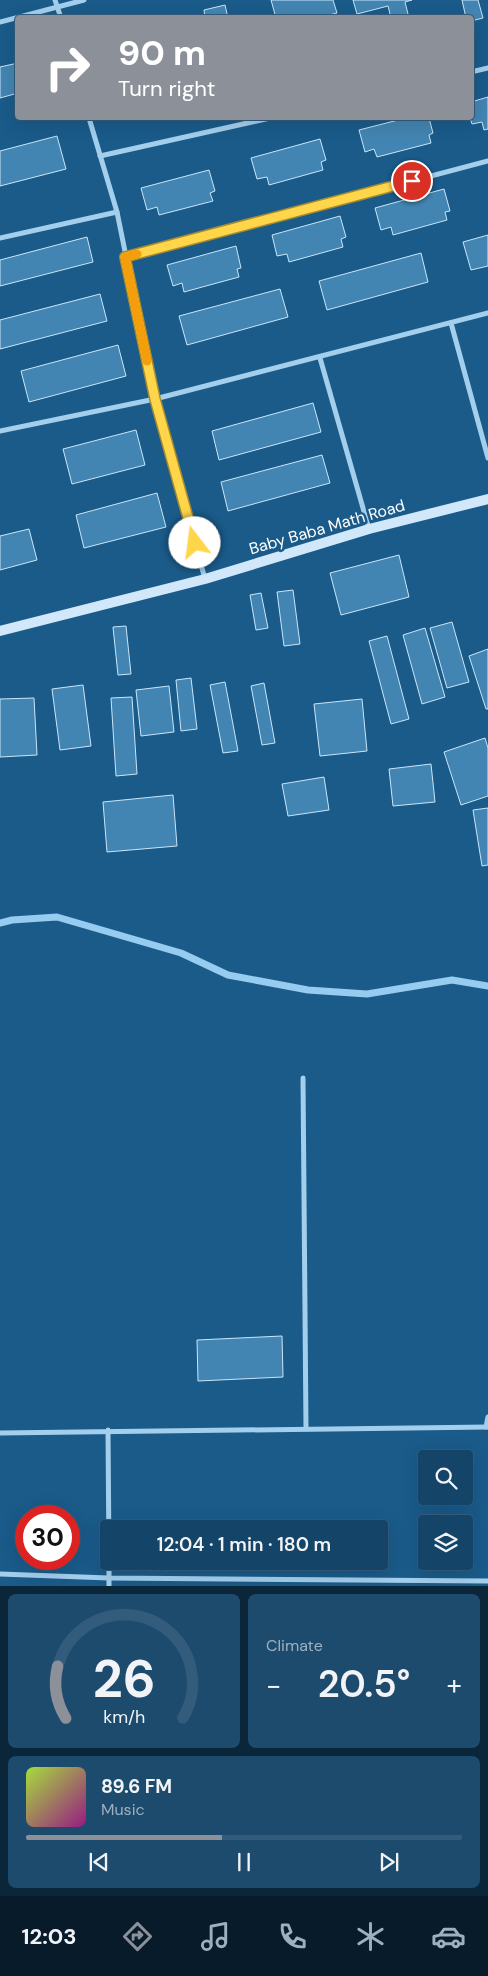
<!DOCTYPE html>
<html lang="en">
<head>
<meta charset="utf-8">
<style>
	:root { --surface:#144468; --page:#1d4b6e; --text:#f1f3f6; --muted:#9db0c0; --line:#335c7c; --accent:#8c9099 }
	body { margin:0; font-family:"DM Sans",sans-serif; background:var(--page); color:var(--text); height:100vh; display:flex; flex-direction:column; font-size:19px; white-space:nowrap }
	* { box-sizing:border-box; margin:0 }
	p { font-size:16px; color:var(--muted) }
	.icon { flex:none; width:28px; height:28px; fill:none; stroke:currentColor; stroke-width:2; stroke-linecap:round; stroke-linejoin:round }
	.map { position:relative; height:1586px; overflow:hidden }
	.panel { display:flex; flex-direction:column; gap:8px; padding:8px; background:#0b2539; flex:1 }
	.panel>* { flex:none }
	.guide { position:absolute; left:15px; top:15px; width:459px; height:105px; border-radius:5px; box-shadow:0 5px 20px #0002,0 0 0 1px var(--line); background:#8c9099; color:#fff; overflow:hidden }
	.tools { position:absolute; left:418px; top:1450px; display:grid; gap:10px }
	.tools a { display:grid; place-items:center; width:55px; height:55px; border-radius:5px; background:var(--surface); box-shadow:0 5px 20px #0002,0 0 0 1px var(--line); font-size:25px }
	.speed { position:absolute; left:15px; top:1505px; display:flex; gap:10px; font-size:25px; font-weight:700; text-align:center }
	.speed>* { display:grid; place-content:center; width:65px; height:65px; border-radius:50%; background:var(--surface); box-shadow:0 5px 20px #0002,0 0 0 1px var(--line); line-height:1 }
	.speed .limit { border:8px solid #d22; background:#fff; color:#111 }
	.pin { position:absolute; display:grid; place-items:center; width:42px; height:42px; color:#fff; margin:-21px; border:2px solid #fff; border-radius:50%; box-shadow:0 1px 5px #0007 }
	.me { position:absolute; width:55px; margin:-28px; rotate:345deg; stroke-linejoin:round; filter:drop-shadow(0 0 4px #0008) }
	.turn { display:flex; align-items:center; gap:18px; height:105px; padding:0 20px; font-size:22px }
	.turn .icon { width:65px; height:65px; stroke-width:2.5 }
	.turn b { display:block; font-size:35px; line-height:42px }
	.big { font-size:38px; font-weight:600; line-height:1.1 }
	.panel .card { flex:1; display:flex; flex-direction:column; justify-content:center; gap:8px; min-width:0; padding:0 18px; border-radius:8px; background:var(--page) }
	.panel .dial { align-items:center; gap:0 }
	.dial svg { height:130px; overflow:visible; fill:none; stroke:var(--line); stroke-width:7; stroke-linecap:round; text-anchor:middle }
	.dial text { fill:var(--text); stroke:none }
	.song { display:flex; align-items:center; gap:15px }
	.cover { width:60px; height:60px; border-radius:8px; background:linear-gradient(135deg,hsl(80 70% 55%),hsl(310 70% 35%)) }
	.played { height:5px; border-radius:2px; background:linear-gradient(90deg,var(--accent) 45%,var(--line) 45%) }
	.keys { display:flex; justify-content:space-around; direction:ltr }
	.heat { display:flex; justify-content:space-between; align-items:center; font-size:28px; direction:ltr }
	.panel .tiles { flex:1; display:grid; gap:8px; grid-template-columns:1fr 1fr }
	.card:last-child { grid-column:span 2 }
	.trip { position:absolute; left:100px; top:1520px; width:288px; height:50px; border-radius:5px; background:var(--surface); box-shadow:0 5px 20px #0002,0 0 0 1px var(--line); font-weight:600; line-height:50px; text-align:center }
	.tab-bar { display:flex; height:80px; justify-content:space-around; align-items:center; background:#081b2a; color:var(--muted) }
	.tab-bar .icon { width:35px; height:35px }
	.tab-bar .active { color:var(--accent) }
	.tab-bar b { font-size:22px; color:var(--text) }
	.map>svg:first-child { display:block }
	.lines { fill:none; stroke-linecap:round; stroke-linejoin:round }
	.stream { stroke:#96ccef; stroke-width:7 }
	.building { fill:#4385b2; stroke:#c9e6f9 }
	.street { stroke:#a3cfed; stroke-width:5 }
	.secondary { stroke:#d0e8f9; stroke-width:10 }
	.route-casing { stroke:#a68a30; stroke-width:12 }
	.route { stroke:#ffd54a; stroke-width:9 }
	.slow { stroke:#f59e0b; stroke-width:9 }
	.labels { text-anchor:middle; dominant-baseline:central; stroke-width:5; stroke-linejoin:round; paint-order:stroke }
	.street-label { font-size:16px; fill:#fff; stroke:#1a5b8a }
</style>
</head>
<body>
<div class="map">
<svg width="488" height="1586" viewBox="0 0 488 1586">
	<rect width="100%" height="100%" fill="#1a5b8a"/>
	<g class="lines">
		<polyline class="stream" points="0,923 12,920 57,917 181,953 228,975 308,990 367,994 452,980 488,986"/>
	</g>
	<g class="building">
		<polygon points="271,0 333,0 337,13 318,18 276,18"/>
		<polygon points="353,0 412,0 405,2 409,18 391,18 388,6 357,14"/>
		<polygon points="462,0 478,0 483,18 471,21 471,18 466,18"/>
		<polygon points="225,5 228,18 205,18 204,10"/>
		<polygon points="18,63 18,93 0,98 0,67"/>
		<polygon points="488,97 488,129 484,130 482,122 472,124 470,118 471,102"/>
		<polygon points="406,118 429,118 433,133 429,135 431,143 377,157 374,149 365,152 359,130"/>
		<polygon points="57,136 66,169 0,186 0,151"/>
		<polygon points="320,139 326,160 321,162 323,170 269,185 267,177 257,179 251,158"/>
		<polygon points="209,170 215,191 210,193 213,201 159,215 157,207 147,210 141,188"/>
		<polygon points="444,189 450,211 445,212 447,220 393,235 391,227 381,230 375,208"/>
		<polygon points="340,216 346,237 341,239 343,247 289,262 287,254 277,256 272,235"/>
		<polygon points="488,235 488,266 471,270 463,242"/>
		<polygon points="87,237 93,262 0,286 0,260"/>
		<polygon points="236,246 241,268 237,269 239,277 184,292 182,283 173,286 167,265"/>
		<polygon points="421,253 428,282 327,310 319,281"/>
		<polygon points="280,289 288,317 187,345 179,316"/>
		<polygon points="100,294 107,321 0,349 0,320"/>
		<polygon points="118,345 126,376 29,402 21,371"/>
		<polygon points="313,403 321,432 219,460 212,431"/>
		<polygon points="136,430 145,465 72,484 63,449"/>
		<polygon points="322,455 330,483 228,511 221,482"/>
		<polygon points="157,493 166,527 84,548 76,515"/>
		<polygon points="29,529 37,560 0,570 0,536"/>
		<polygon points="399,555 409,597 341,615 330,573"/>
		<polygon points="293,590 300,644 284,646 277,592"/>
		<polygon points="261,593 268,628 256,630 250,595"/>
		<polygon points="452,622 469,682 447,688 430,628"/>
		<polygon points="126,626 131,674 118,675 113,627"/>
		<polygon points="425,628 445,697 422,704 403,635"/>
		<polygon points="387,636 409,719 391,724 369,641"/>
		<polygon points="488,649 488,709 486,709 469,656"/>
		<polygon points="191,678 197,729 181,731 176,680"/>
		<polygon points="225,682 238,751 223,753 210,685"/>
		<polygon points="264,683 275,743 262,745 251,686"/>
		<polygon points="83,685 91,746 60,750 52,689"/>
		<polygon points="169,686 174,732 141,736 136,690"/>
		<polygon points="132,697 137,774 116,776 111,698"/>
		<polygon points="34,698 37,755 0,757 0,699"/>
		<polygon points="362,699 367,751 320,756 314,704"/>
		<polygon points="485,738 488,748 488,796 461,805 444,752"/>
		<polygon points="431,764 435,802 393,806 389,769"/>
		<polygon points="324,777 329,810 288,816 282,784"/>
		<polygon points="173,795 177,846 107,852 103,802"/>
		<polygon points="488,808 488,865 482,866 473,810"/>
		<polygon points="282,1336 283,1377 198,1381 197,1340"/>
	</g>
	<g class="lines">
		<g class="street">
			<polyline points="55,0 61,18"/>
			<polyline points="0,22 84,0"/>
			<polyline points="471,72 488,68"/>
			<polyline points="89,118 117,212 155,399 205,579"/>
			<polyline points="100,156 270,118"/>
			<polyline points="0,238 117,212"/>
			<polyline points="125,257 488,161"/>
			<polyline points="451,323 488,458"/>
			<polyline points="320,358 369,529"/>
			<polyline points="0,431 155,399 488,313"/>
			<polyline points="303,1078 306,1428"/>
			<polyline points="486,1427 488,1417"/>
			<polyline points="108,1430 109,1556"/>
			<polyline points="0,1433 488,1427"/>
			<polyline points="109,1561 109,1586"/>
			<polyline points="0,1574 109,1578 488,1581"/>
		</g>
		<polyline class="secondary" points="0,631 205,579 369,529 488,499"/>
	</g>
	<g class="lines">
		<g class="route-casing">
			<polyline id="route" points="195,543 155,399 125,257 412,181"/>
		</g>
		<use href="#route" class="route"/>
		<polyline class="slow" points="137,254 125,257 147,361"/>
	</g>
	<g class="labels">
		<g class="street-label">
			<text transform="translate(327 527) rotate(-16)">Baby Baba Math Road</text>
		</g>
	</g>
</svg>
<div class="tools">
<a><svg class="icon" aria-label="search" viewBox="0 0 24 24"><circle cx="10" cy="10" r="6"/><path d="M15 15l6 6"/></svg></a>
<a><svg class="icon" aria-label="layers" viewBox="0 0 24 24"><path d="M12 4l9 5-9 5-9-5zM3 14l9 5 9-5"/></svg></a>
</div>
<div class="speed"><div class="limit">30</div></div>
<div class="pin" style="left:412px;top:181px;background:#d93025"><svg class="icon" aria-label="arrive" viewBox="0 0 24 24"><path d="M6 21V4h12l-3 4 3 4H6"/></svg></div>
<svg class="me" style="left:195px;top:543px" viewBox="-20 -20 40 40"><circle r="19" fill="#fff"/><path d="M0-13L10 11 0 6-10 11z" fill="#ffd54a"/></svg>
<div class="trip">12:04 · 1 min · 180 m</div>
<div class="guide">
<div class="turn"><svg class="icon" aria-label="right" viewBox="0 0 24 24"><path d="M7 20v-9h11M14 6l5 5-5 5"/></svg><div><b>90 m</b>Turn right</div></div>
</div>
</div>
<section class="panel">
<div class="tiles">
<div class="card dial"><svg viewBox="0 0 100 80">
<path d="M14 69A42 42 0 1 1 86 69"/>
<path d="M14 69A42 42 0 0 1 9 37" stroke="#8c9099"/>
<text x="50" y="56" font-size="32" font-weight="700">26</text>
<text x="50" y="72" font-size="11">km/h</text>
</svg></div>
<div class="card"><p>Climate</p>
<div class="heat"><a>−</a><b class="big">20.5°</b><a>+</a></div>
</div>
<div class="card">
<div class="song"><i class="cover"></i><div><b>89.6 FM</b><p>Music</p></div></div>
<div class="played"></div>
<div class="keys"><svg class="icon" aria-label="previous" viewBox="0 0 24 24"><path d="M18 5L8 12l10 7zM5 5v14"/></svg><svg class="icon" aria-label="pause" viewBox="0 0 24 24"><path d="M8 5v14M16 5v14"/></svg><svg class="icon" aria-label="next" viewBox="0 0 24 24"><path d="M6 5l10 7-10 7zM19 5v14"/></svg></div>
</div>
</div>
</section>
<nav class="tab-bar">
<b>12:03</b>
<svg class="icon active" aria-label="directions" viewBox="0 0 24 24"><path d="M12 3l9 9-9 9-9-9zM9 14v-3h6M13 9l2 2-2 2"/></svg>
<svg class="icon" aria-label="music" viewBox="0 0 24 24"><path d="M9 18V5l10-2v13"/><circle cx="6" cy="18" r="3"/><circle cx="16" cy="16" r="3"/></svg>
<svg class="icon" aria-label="phone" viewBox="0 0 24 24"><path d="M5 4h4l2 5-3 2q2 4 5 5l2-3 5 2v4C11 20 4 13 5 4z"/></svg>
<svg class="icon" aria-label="climate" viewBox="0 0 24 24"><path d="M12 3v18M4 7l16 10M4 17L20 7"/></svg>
<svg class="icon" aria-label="car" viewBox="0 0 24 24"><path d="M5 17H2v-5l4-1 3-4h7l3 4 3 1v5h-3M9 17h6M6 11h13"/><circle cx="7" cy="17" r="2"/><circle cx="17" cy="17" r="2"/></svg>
</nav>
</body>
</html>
